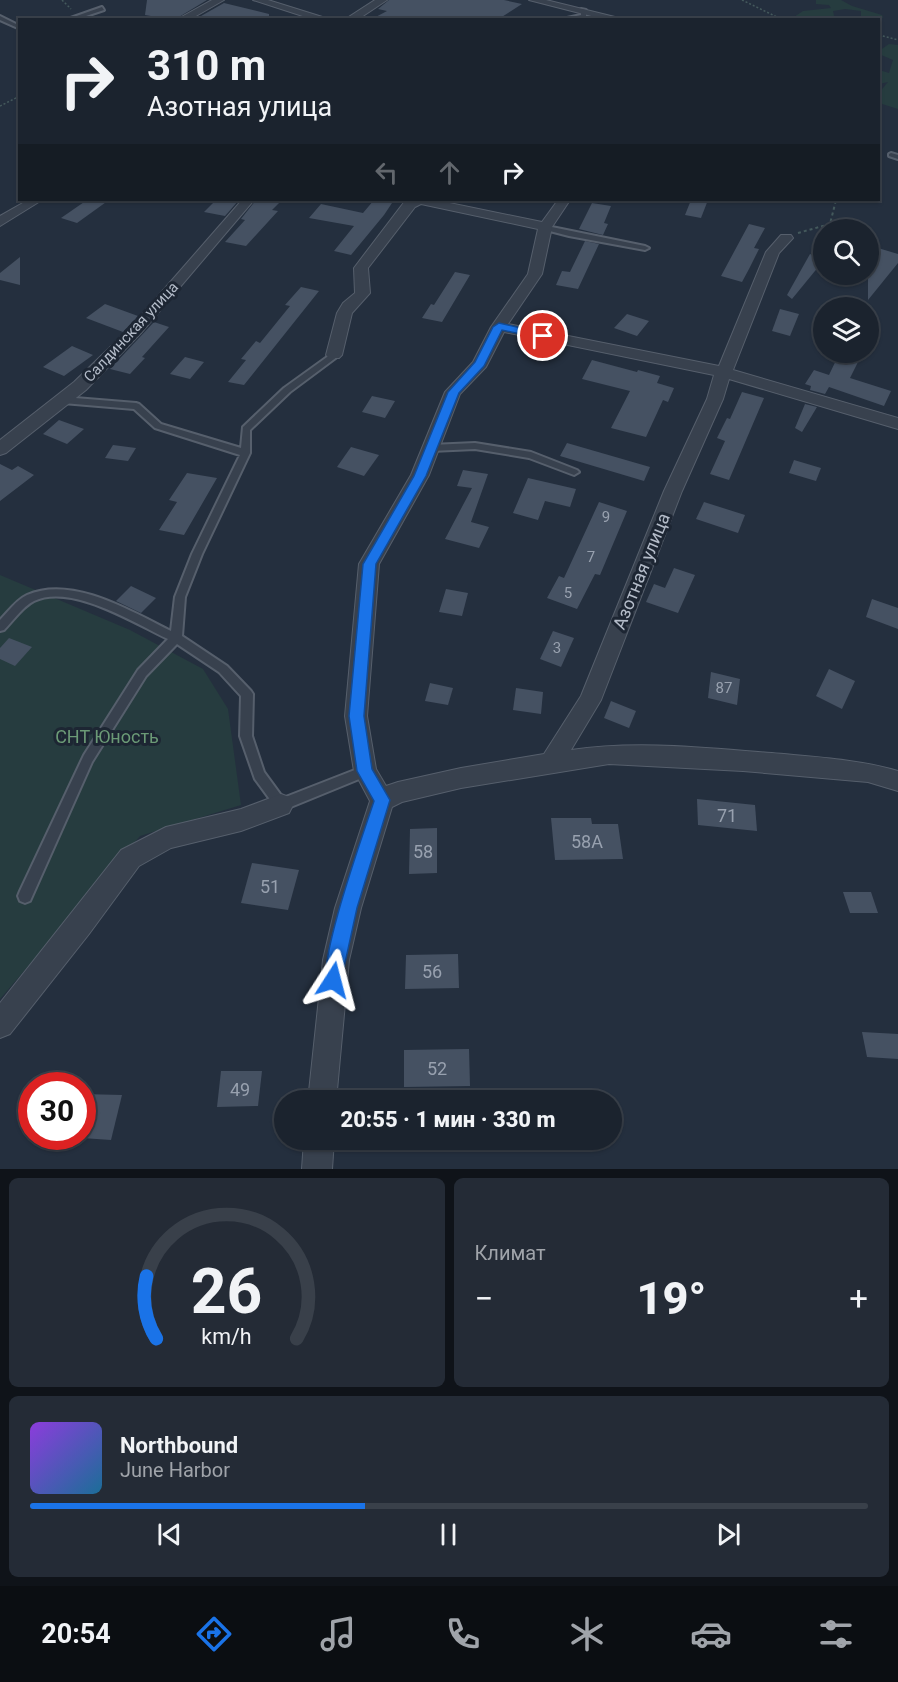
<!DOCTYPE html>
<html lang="ru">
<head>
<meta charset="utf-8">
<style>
	:root { --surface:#1b232e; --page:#242b36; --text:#f1f3f6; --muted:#a0a4aa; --line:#39404a; --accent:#1a73e8 }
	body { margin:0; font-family:Roboto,sans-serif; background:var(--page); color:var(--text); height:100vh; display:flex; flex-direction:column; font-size:22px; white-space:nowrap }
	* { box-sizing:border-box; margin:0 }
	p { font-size:20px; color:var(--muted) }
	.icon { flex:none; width:33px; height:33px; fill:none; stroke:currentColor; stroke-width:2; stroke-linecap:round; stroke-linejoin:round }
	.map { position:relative; height:1169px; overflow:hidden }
	.details { display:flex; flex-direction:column; gap:9px; padding:9px; background:#0f1319; flex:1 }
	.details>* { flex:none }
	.top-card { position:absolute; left:18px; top:18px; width:862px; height:183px; border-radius:0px; box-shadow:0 2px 4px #0004,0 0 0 2px var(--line); background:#1b232e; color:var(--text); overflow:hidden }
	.fabs { position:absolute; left:813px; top:219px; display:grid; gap:12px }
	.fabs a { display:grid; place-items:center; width:66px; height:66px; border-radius:50%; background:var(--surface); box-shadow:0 2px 4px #0004,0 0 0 2px var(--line); font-size:30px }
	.speed { position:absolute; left:18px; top:1072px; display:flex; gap:12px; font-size:30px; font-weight:700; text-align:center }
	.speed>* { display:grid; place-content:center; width:78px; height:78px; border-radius:50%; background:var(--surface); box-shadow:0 2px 4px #0004,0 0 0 2px var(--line); line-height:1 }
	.speed .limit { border:9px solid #d22; background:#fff; color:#111 }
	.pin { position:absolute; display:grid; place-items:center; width:51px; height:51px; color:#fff; margin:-26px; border:3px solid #fff; border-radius:50%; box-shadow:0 2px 6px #0007 }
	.me { position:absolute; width:66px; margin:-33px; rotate:9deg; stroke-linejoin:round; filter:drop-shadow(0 0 4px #0008) }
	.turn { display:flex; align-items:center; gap:21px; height:126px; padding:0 30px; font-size:27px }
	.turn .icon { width:78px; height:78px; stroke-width:2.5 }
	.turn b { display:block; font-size:42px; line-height:51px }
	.lanes { display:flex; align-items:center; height:57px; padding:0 30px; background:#0003; justify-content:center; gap:30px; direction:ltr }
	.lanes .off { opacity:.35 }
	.big { font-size:45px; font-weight:800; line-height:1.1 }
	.details .widget { flex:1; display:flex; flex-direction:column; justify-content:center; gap:9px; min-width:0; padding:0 21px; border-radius:9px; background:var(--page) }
	.details .dial { align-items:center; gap:0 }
	.dial svg { height:156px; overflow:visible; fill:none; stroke:var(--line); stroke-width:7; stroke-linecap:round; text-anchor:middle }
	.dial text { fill:var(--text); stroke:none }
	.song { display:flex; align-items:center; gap:18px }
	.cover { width:72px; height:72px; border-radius:9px; background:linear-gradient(135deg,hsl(270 70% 55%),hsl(200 70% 35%)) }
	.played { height:6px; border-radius:3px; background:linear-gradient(90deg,var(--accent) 40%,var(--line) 40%) }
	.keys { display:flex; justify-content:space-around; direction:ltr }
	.heat { display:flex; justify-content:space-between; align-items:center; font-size:33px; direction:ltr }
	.details .tiles { flex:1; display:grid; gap:9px; grid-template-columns:1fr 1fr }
	.widget:last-child { grid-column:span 2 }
	.trip { position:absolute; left:274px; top:1090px; width:348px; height:60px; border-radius:30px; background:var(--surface); box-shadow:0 2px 4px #0004,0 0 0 2px var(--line); font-weight:800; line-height:60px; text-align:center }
	.dock { display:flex; height:96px; justify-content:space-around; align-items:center; background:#0b0e12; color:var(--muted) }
	.dock .icon { width:42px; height:42px }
	.dock .selected { color:var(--accent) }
	.dock b { font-size:27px; color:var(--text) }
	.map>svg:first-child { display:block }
	.green { fill:#263c3f }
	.building { fill:#455162 }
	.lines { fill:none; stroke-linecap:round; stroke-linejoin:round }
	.lane-casing { stroke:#565f6c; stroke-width:4 }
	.street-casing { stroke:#565f6c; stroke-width:2 }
	.path-far1 { stroke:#44595c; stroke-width:1.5; stroke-dasharray:2 2; stroke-linecap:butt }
	.path { stroke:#44595c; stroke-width:2; stroke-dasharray:3 3; stroke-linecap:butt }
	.lane { fill:#38414e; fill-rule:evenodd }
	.street { fill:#38414e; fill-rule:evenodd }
	.route { fill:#1a73e8; stroke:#114b97; stroke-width:1.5 }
	.labels { text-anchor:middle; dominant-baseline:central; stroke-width:6; stroke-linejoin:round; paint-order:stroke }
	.far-street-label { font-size:15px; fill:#b4bcc9; stroke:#1d2633 }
	.number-label { font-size:15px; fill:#98a1af }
	.street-label { font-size:18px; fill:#b4bcc9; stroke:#1d2633 }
	.park-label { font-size:18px; fill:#6b9a76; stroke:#1d2633 }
	.near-number-label { font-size:18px; fill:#98a1af }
</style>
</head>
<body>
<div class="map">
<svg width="898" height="1169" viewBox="0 0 898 1169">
	<rect width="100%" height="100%" fill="#242f3e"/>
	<g class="green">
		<path d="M816,0H841L852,6L882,15L883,18L852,19L850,18L861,16V11L845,9L833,11L834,16C820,21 807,20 794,17L803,11L831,8L829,5L816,4Z"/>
		<polygon points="889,44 898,45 898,109 879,103 879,93 888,82 879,84 879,70 889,73 893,60 879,54 879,51"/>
		<polygon points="0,575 130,630 203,669 228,709 241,805 140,836 0,999"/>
	</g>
	<g class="building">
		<polygon points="147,0 207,0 174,20 145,15"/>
		<polygon points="389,0 504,0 522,4 497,20 370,20 387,11 378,9"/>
		<polygon points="224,3 269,14 269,20 194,20"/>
		<polygon points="87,200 109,200 77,223 61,218"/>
		<polygon points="216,200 239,200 225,216 204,212"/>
		<polygon points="256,200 282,200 272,210 278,211 246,246 225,242 245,220 241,219"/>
		<polygon points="374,200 394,200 384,215 351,255 334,251 354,226 309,218 321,204 363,213"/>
		<polygon points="691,200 708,200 701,218 685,215"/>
		<polygon points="592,203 611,206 604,223 608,224 603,235 579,229"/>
		<polygon points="749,224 765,228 754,248 759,249 749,269 742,282 721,276"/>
		<polygon points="585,241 599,244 578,289 556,285 562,271 570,272"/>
		<polygon points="868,245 898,254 898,263 868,300"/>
		<polygon points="810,254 824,260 792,299 787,295"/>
		<polygon points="20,257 20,285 0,280 0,273"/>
		<polygon points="455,272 470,275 442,322 422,318 431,304 434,305"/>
		<polygon points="301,287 319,291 244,385 228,382 246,360 241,359 256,341 260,343 290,306 285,305"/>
		<polygon points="105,304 138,316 123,332 86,318"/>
		<polygon points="780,309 799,314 790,336 772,331"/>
		<polygon points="627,314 649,321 637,336 614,328"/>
		<polygon points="154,322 169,327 142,357 145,358 130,374 110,369"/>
		<polygon points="72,346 93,355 64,376 43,367"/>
		<polygon points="840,352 863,352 850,378 891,391 884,406 829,387 825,394 810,390 811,386 805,384 814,370 829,375"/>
		<polygon points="185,357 204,362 190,379 170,374"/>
		<polygon points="592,360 637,372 638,370 660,376 657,383 674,388 668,402 663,400 646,437 611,428 630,391 582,379"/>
		<polygon points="742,392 764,398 729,480 710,474 725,441 717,438 727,418 730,419"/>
		<polygon points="372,396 395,401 385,418 362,412"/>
		<polygon points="805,404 817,407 802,432 795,428"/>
		<polygon points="59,420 84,429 67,444 43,434"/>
		<polygon points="567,443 650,467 644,481 560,456"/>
		<polygon points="113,445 136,448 128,461 105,458"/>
		<polygon points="351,447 379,455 364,476 337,467"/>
		<polygon points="794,460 821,468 816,481 789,473"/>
		<polygon points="0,464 12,470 18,466 34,475 0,501"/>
		<polygon points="463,470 488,474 471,522 489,527 479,548 445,539 472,488 457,486"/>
		<polygon points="187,473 217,478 184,535 159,530 177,502 169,500"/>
		<polygon points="528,478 576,489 570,507 545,501 538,520 513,513"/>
		<polygon points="599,502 627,511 600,575 595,574 577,609 547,598 559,576 564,578"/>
		<polygon points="704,502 745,515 738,533 696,519"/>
		<polygon points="674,568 695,575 678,613 646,602 654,584 665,588"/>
		<polygon points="131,586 156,598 141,613 116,601"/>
		<polygon points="446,589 468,593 462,616 439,612"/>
		<polygon points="872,599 898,608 898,629 866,617"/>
		<polygon points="553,631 574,638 561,667 540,659"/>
		<polygon points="9,638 32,647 15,666 0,659 0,648"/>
		<polygon points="829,669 855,681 842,709 816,696"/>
		<polygon points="711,672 740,679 737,705 708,698"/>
		<polygon points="430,683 453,688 448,705 425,701"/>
		<polygon points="516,688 543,692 541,714 513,710"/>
		<polygon points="611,701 636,711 629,728 604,718"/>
		<polygon points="697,799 755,805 757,831 698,825"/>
		<polygon points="551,818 591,818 592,824 618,824 623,859 555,860"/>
		<polygon points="437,828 437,873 409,874 410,829"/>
		<polygon points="252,863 299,870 288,910 241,903"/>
		<polygon points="843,892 871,892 878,913 850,913"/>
		<polygon points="458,954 459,988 405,989 406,955"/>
		<polygon points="862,1032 898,1034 898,1059 867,1057"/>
		<polygon points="469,1049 470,1086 404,1087 404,1050"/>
		<polygon points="221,1071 262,1071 258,1106 217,1107"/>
		<polygon points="82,1094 122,1095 111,1140 82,1138"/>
	</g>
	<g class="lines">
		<g class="lane-casing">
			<g id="lane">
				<polygon points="102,7 104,10 74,20 65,20"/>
				<polygon points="581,9 586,10 586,17 567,20 567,18 581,15"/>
				<polygon points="0,16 20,26 20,29 0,20"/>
				<polygon points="891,153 898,155 898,159 889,156 889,154"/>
				<polygon points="542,225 645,246 649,248 645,250 569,236 542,229"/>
				<path d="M334,352L338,355L337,357L290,392L250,430V453L202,554L185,597L182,636L227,666L251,691L253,694L252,736L264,772L283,798L365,766L369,767L371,771L369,775L281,811L277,809L255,779L240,736L241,696L219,672L177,644L146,676L92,762L30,901L25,903L20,901L18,896L20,891L84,755L138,670L168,639C134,623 71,583 34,601C22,607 13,621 4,630L0,631V620C8,612 16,600 27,595C72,575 131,611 171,631L175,597L192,554L240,455L155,428L134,409L63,403L59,400L63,397L136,403L139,404L161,424L241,448L243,427L284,388Z"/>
				<polygon points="475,443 531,452 577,470 579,472 574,475 529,458 475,449 431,451 426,448 431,445"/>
			</g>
		</g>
		<g class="street-casing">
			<g id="street">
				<polygon points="212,0 224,0 189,20 176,20"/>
				<polygon points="253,0 268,0 332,20 315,20"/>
				<polygon points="375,0 387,0 357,20 344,20"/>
				<polygon points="529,0 546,0 627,20 607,20"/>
				<polygon points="28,200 42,200 0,226 0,216"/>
				<polygon points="242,200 254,200 141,333 86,390 6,453 0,455 0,440 74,382 131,327"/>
				<path d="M410,200H435L542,222L558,200H570L552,227L542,274L508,324L719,366L766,252L781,235H791L793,238L779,253L733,370L898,418V429L729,379L723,399L682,491L601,700L571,750C637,740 706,748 772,753C814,757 857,759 898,771V791L868,782L743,771L609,764L461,788L402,802L392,807L361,908L349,960L336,1101H308L323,960L335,908L370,801L354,771L345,716L359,564L411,475L445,392L473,362L491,327L528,274L538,229L421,204L415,207L368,268L370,293L352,313L342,355L339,358H329L326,355L337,313L343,303L355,293L354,268L405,201ZM504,332L714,375L707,399L664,491L581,696L544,754L461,768L398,782L386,786L376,769L367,716L379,564L429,475L460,394L486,367Z"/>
				<polygon points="281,794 289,797 293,805 289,813 241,831 171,848 139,866 89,934 10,1034 0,1038 0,1003 121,850 166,827 241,809"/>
				<polygon points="304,1140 334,1140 332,1169 302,1169"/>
			</g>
		</g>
		<g class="path-far1">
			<polyline points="62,0 71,9"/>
			<polyline points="742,0 783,20"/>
			<polyline points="879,35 898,40"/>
			<polyline points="0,106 20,96"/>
		</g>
		<polyline class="path" points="798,233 830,224 836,200"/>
		<use href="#lane" class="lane"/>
		<use href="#street" class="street"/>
	</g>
	<path class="route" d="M499,323L543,333L549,336L543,339L502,330L484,366L459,393L426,476L376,564L364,716L372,769L390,800L357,908L340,986L333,989L327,986C317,962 364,832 374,801L357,771L349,716L363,564L414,476L448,392L475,362L493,327Z"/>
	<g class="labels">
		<g class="far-street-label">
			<text transform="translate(131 332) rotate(-47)">Салдинская улица</text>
		</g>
		<g class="number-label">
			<text x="606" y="517">9</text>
			<text x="591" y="557">7</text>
			<text x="568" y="593">5</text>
			<text x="557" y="648">3</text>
			<text x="724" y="688">87</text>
		</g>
		<g class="street-label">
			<text transform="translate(641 571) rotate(-68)">Азотная улица</text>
		</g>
		<g class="park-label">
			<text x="107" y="736">СНТ Юность</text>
		</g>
		<g class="near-number-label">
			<text x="727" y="815">71</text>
			<text x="587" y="841">58А</text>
			<text x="423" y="851">58</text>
			<text x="270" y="886">51</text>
			<text x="432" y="971">56</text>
			<text x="437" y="1068">52</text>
			<text x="240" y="1089">49</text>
		</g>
	</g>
</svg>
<div class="fabs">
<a><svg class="icon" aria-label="search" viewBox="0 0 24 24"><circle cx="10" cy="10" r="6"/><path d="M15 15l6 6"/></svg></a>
<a><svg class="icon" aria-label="layers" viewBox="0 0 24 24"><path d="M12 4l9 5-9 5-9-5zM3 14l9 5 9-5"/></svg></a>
</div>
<div class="speed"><div class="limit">30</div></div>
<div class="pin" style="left:543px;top:336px;background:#d93025"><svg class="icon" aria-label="arrive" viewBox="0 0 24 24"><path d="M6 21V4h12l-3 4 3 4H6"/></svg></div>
<svg class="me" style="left:333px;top:980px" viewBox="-20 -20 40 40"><path d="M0-17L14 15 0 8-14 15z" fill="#1a73e8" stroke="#fff" stroke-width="4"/></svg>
<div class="trip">20:55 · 1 мин · 330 m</div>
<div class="top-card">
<div class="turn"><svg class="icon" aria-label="right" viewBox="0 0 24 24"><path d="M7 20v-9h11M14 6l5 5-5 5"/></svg><div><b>310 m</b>Азотная улица</div></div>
<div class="lanes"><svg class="icon off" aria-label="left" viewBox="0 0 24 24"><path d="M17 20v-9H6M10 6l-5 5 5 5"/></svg><svg class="icon off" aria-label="ahead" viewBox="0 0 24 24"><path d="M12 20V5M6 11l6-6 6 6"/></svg><svg class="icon" aria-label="right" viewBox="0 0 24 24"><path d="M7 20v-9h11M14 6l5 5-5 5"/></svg></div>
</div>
</div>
<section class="details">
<div class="tiles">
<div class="widget dial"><svg viewBox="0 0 100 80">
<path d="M14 69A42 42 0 1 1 86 69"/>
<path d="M14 69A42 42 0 0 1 9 37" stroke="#1a73e8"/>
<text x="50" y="56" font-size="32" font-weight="700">26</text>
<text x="50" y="72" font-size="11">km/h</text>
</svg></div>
<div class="widget"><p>Климат</p>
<div class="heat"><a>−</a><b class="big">19°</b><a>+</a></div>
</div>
<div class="widget">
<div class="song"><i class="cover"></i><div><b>Northbound</b><p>June Harbor</p></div></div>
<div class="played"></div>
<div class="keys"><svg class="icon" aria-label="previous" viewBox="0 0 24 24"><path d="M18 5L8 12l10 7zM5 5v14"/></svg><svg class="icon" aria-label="pause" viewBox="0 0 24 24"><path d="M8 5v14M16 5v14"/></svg><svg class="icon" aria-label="next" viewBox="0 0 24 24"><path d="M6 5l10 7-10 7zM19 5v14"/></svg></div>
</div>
</div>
</section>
<nav class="dock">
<b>20:54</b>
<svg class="icon selected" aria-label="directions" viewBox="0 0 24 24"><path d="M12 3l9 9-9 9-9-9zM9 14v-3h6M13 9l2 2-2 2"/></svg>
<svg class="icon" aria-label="music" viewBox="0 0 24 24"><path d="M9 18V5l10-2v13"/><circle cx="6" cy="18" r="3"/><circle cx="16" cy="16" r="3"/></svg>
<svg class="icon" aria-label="phone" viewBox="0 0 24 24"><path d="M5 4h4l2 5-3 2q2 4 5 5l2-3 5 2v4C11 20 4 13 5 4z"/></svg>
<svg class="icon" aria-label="climate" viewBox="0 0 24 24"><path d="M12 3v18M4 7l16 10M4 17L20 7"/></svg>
<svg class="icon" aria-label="car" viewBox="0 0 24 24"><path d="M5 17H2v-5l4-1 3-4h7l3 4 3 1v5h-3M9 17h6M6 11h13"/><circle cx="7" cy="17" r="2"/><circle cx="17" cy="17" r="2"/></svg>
<svg class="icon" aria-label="filters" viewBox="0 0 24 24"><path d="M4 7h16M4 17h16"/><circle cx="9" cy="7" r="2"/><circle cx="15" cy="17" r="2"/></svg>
</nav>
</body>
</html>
